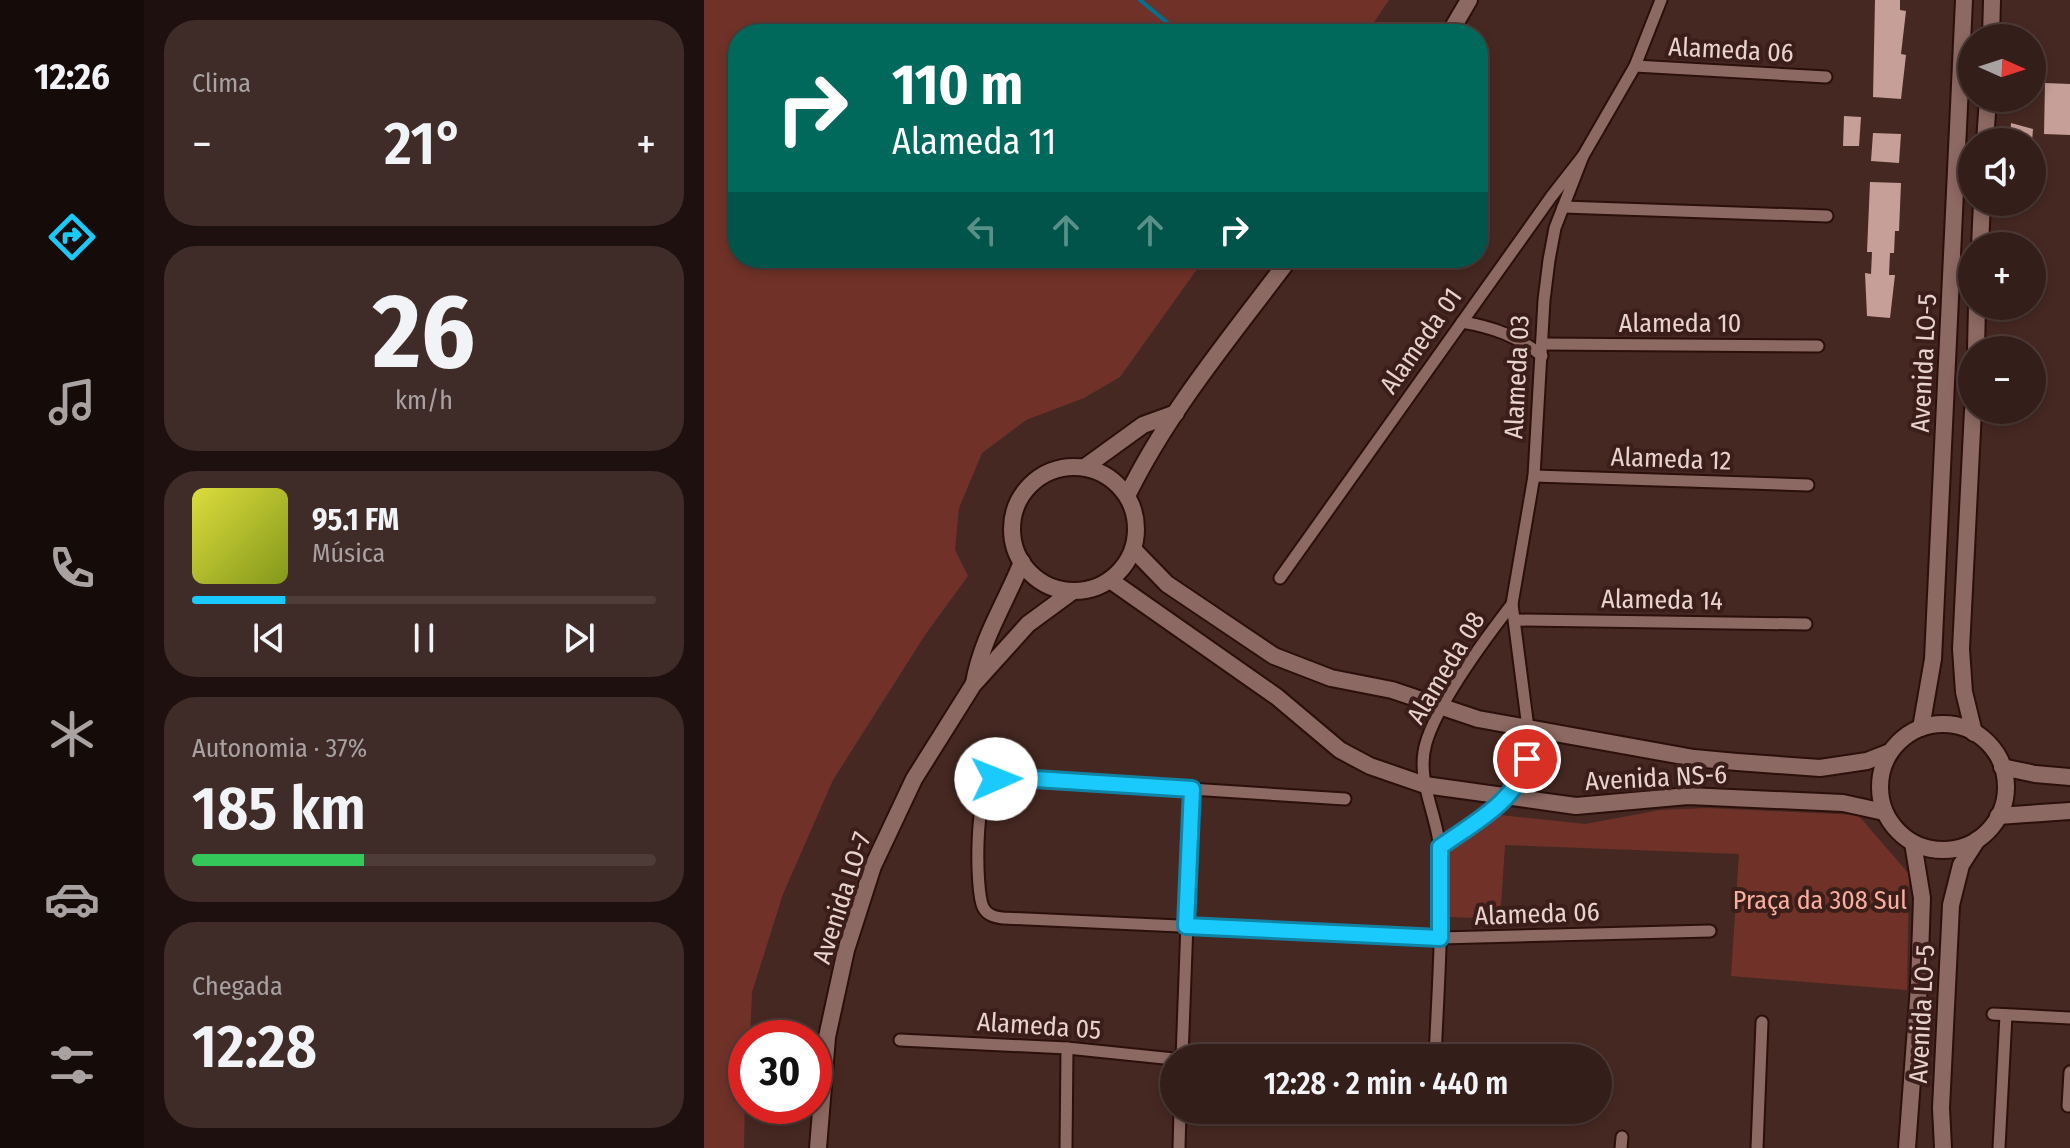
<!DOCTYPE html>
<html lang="pt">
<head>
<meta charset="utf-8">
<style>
	:root { --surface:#341e1a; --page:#3f2b27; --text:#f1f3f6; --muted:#a9a2a2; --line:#4e3c39; --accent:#1acafc }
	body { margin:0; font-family:"Fira Sans Condensed",sans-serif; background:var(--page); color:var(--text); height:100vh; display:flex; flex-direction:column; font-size:30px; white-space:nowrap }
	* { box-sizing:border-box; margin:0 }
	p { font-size:26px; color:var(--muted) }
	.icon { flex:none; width:44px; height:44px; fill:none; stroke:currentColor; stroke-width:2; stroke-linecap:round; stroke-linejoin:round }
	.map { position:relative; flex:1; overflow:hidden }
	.sheet { display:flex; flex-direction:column; gap:20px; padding:20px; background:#1d100e; width:560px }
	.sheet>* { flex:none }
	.top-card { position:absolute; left:24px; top:24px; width:760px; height:244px; border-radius:32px; box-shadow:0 4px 12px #0003,0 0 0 2px var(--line); background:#00695c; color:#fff; overflow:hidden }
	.needle { width:52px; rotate:93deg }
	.fabs { position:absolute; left:1254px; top:24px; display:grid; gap:16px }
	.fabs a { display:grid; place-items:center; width:88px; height:88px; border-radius:50%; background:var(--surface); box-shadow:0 4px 12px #0003,0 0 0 2px var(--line); font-size:40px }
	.speed { position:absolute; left:24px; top:1020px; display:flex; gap:16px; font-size:40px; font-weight:700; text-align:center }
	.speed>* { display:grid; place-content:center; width:104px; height:104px; border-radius:50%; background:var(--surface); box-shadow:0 4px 12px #0003,0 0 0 2px var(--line); line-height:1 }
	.speed .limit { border:12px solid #d22; background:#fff; color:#111 }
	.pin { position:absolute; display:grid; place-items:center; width:68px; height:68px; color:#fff; margin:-34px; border:4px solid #fff; border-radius:50%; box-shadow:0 2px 8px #0007 }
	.me { position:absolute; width:88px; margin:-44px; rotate:89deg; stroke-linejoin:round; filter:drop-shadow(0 0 6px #0008) }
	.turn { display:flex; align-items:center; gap:28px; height:168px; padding:0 32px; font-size:36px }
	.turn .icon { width:104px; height:104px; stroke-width:2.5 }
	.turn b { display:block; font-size:56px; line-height:68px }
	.lanes { display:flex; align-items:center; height:76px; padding:0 32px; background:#0003; justify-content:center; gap:40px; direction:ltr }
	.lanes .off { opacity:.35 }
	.big { font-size:60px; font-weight:600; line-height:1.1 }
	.sheet .tile { flex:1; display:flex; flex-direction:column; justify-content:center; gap:12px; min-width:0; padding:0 28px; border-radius:32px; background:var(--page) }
	.sheet .dial { align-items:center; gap:0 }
	.dial b { font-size:104px; line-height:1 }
	.song { display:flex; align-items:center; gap:24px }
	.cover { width:96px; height:96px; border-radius:12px; background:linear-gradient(135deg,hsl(60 70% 55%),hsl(70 70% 35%)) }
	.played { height:8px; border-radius:4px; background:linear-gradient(90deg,var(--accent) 20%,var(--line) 20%) }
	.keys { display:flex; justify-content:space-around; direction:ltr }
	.heat { display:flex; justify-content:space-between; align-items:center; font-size:44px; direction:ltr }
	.charge { height:12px; border-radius:6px; background:linear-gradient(90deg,#34c759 37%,var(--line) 0) }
	.trip { position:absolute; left:456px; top:1044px; width:452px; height:80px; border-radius:40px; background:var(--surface); box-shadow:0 4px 12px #0003,0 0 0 2px var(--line); font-weight:600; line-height:80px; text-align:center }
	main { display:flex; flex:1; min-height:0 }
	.tabs { display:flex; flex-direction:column; width:144px; justify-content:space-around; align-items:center; background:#150c0a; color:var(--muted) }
	.tabs .icon { width:56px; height:56px }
	.tabs .active { color:var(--accent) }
	.tabs b { font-size:36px; color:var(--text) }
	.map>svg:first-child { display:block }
	.green { fill:#703228 }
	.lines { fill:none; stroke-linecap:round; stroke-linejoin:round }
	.stream { stroke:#02708e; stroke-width:4 }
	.building { fill:#c69f98 }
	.street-casing { stroke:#2b0f0b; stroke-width:15 }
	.secondary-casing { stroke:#2b0f0b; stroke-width:20 }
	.street { stroke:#8c6962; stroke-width:11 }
	.secondary { stroke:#8c6962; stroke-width:16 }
	.route-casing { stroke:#1183a4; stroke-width:20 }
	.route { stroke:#1acafc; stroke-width:14 }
	.labels { text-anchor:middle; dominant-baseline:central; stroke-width:8; stroke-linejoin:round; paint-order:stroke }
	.street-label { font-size:26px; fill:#e8d3cf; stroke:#3b1e19 }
	.park-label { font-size:26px; fill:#f8aea0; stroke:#3b1e19 }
</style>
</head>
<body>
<main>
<nav class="tabs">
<b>12:26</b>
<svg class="icon active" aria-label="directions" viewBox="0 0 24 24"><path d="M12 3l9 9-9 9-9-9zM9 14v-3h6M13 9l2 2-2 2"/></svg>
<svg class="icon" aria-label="music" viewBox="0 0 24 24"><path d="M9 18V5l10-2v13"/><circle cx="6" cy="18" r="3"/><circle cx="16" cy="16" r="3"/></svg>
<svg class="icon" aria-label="phone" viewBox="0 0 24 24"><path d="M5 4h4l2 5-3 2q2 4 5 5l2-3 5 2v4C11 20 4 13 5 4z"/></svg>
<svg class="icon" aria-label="climate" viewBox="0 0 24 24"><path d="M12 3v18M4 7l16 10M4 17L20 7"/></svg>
<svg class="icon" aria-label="car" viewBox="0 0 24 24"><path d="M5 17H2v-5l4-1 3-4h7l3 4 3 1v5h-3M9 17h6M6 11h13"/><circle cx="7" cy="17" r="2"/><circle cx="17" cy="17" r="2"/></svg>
<svg class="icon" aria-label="filters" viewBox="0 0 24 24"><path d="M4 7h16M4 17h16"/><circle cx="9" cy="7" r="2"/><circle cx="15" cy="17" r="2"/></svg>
</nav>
<section class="sheet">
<div class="tile"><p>Clima</p>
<div class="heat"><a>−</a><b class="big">21°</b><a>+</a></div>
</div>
<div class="tile dial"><b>26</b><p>km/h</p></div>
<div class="tile">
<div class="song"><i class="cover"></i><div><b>95.1 FM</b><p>Música</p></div></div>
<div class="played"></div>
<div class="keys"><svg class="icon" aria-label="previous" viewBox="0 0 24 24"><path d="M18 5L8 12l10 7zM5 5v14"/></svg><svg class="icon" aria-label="pause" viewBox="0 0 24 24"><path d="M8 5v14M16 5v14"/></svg><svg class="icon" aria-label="next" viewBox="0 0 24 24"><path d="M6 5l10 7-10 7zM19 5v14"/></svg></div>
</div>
<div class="tile"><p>Autonomia · 37%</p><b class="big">185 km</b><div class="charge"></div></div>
<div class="tile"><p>Chegada</p><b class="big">12:28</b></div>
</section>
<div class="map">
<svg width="1366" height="1148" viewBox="0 0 1366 1148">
	<rect width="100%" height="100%" fill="#462822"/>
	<g class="green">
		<polygon points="0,0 685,0 662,34 34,34 34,258 501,258 416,377 380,398 322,420 278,453 255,508 251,550 264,576 221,635 129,780 79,894 48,992 46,1038 42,1038 40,1148 0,1148"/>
		<polygon points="1003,808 1154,815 1205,874 1203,990 1027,976 1035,854 801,845 796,919 746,917 746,842 786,814 881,824 957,810"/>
	</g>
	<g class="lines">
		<polyline class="stream" points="436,0 477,34"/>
	</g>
	<g class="building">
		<polygon points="1171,0 1196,0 1196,10 1202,11 1197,54 1202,55 1197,99 1169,97"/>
		<polygon points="1341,83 1366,84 1366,135 1340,134"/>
		<polygon points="1140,116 1157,117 1155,146 1139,146"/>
		<polygon points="1307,123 1329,129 1328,142 1306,142"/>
		<polygon points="1169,133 1197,134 1195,163 1167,161"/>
		<polygon points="1166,182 1197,183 1195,231 1191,231 1190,253 1186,253 1185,275 1191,275 1186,318 1163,316 1161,273 1167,274 1168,252 1163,252"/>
	</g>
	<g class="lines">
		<g class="street-casing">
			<g id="street">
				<polyline points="931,66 1122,77"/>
				<polyline points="859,207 1123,216"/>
				<path d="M758,322C788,327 814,336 838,356"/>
				<polyline points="838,344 1114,346"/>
				<polyline points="830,476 1104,485"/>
				<polyline points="576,578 847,197 879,156 931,66 957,0"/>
				<polyline points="812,620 1102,624"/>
				<path d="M641,799L331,779C319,779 299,775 288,781C271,790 271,889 279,907C283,915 290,917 299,918L736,938L1006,931"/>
				<polyline points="736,847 804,797 815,783 823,759 824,728 808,604 830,476 840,300 845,260 851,228 879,156"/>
				<polyline points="1289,1014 1366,1018"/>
				<polyline points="196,1040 363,1048 470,1059"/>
				<polyline points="478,1058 488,789"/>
				<path d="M731,1058C734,989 739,920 736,851C734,815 711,780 722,743C734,702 781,639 808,604"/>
				<polyline points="1364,1106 1366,1072"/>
				<polyline points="362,1148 363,1048"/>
				<polyline points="475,1148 476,1110"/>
				<polyline points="917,1148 918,1137"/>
				<polyline points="1053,1148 1058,1022"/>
				<polyline points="1295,1148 1302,1015"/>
			</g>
		</g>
		<g class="secondary-casing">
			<g id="secondary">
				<polyline points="745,34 765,0"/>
				<polyline points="1287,38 1288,0"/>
				<polyline points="1281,142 1284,98"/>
				<polyline points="1276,246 1278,202"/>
				<polyline points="1272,350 1273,306"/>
				<polyline points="1269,410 1257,649 1260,692 1270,733"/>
				<polyline points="381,467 439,425 472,413"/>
				<circle cx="370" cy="529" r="62"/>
				<path d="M423,496C465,410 529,334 586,258"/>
				<polyline points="429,549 463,584 570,656 627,678 688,690 774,719 990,758 1033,762 1116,768 1163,761 1186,752"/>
				<polyline points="406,580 573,697 636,750 666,766 721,785 872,806 984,796 1139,803 1180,812"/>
				<path d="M270,683C277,640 302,602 318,562"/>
				<circle cx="1239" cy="787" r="63"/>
				<polyline points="1217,728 1229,659 1260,0"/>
				<polyline points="1298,767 1331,774 1366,777"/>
				<polyline points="1294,816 1366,811"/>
				<polyline points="114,1148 123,1037 142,950 169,866 210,779 269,685 324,624 369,591"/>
				<polyline points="1203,1148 1215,986 1218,898 1209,843"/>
				<polyline points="1239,1148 1237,1108 1247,905 1257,865 1273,840"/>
			</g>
		</g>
		<use href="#street" class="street"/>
		<use href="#secondary" class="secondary"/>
	</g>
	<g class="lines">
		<g class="route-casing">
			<path id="route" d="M292,779H331L488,789L482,926L736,938V847C769,823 814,801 823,759"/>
		</g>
		<use href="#route" class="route"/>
	</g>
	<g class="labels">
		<g class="street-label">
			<text transform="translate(1027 50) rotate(3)">Alameda 06</text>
			<text x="976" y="323">Alameda 10</text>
			<text transform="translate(717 341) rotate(-55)">Alameda 01</text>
			<text transform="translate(1220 363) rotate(-87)">Avenida LO-5</text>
			<text transform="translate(813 377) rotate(-87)">Alameda 03</text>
			<text transform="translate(967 459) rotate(2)">Alameda 12</text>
			<text transform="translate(958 600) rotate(1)">Alameda 14</text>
			<text transform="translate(742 668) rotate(-59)">Alameda 08</text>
			<text transform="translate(952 778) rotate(-3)">Avenida NS-6</text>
			<text transform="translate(138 898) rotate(-72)">Avenida LO-7</text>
			<text transform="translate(833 914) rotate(-2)">Alameda 06</text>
			<text transform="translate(1218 1014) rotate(-87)">Avenida LO-5</text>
			<text transform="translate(335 1026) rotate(4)">Alameda 05</text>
		</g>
		<g class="park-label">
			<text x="1116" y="900">Praça da 308 Sul</text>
		</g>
	</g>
</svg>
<div class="fabs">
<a><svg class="needle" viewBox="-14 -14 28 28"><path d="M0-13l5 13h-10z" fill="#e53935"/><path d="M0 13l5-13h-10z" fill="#a9a2a2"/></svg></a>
<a><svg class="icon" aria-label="sound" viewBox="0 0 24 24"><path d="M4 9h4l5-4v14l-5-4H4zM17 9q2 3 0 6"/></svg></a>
<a>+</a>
<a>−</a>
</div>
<div class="speed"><div class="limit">30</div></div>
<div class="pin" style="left:823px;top:759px;background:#d93025"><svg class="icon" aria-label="arrive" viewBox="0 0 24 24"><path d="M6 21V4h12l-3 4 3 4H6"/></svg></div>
<svg class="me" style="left:292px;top:779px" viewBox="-20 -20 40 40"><circle r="19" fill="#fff"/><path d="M0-13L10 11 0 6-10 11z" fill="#1acafc"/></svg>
<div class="trip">12:28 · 2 min · 440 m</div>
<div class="top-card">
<div class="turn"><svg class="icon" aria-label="right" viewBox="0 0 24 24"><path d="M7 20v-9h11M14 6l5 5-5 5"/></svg><div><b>110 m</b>Alameda 11</div></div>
<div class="lanes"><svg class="icon off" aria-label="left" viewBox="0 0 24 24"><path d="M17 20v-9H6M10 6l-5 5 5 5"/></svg><svg class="icon off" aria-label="ahead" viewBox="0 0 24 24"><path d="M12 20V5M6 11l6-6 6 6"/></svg><svg class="icon off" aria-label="ahead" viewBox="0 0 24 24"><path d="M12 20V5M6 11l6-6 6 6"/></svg><svg class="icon" aria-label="right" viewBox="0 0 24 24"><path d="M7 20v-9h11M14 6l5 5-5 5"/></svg></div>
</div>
</div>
</main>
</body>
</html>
